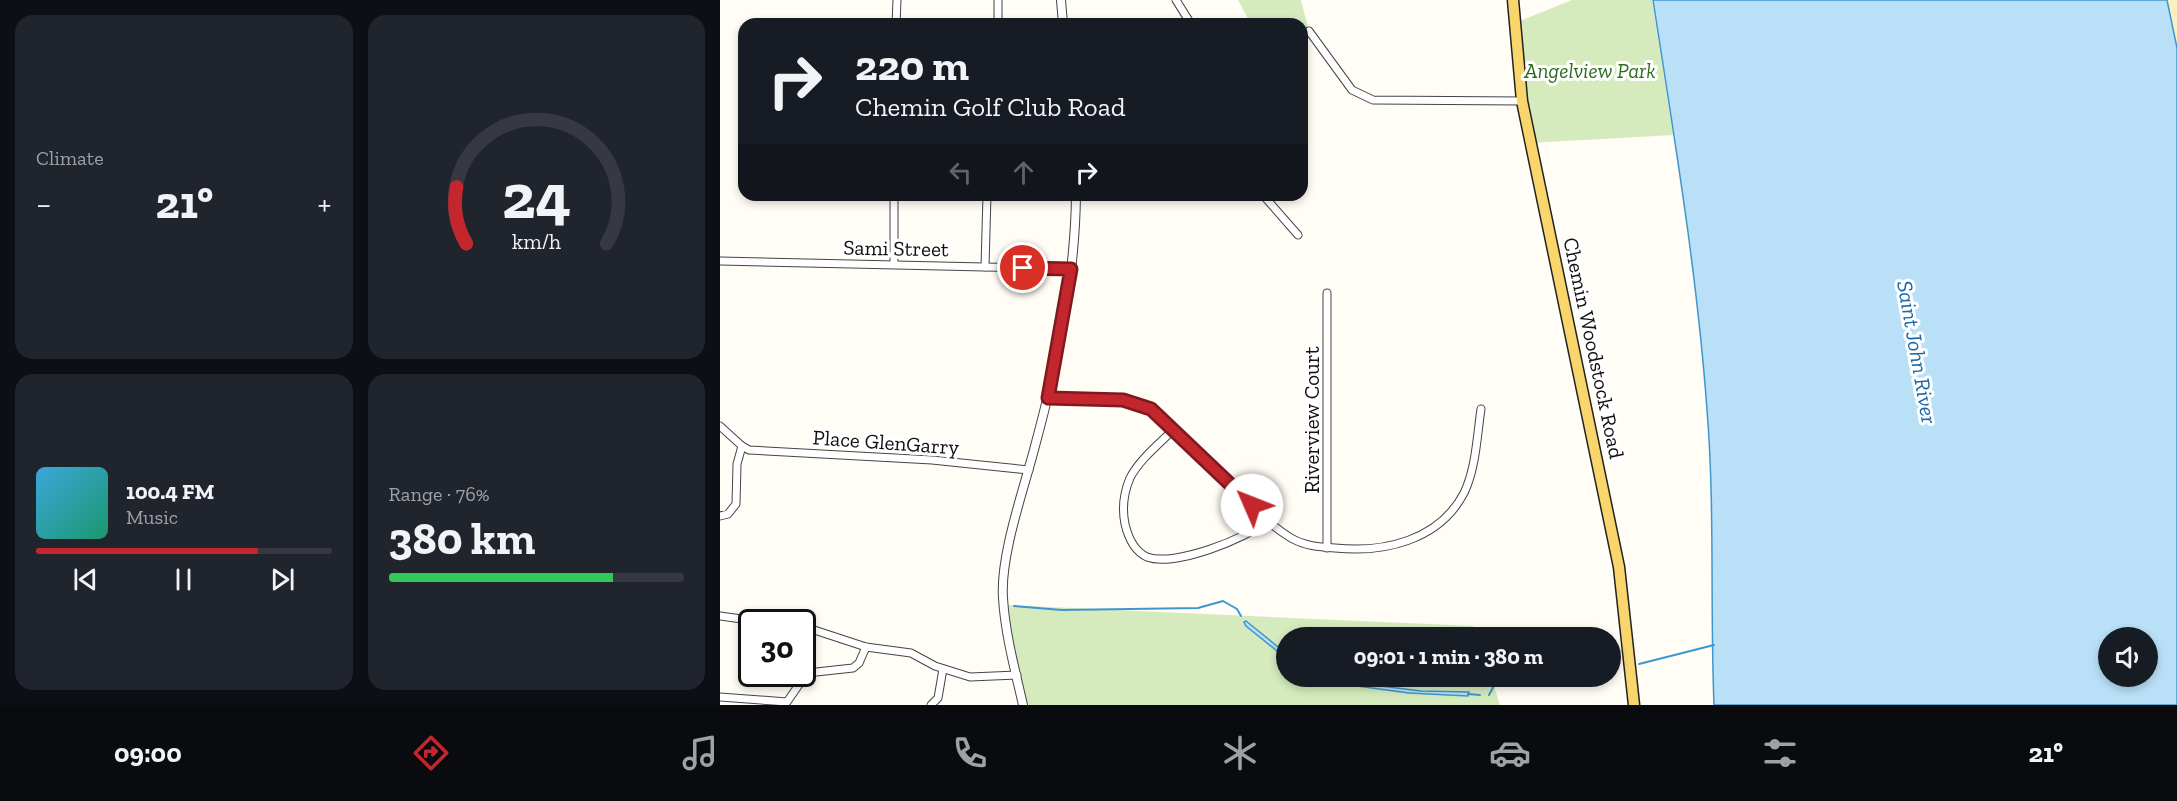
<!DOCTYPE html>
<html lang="en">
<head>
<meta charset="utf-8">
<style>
	:root { --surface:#171b24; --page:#20242c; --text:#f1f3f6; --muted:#9ea1a6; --line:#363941; --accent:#c4262e }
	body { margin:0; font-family:"Zilla Slab",serif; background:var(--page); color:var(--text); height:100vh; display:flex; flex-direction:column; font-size:22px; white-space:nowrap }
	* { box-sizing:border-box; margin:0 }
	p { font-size:20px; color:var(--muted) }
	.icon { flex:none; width:33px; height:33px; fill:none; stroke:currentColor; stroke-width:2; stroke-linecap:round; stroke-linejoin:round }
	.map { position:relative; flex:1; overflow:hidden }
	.sheet { display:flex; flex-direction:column; gap:15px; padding:15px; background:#0d0f14; width:720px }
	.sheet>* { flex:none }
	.top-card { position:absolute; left:18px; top:18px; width:570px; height:183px; border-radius:18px; box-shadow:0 3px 9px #0003; background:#171b24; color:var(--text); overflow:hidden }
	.fabs { position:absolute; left:1378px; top:627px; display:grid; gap:12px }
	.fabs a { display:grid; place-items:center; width:60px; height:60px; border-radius:50%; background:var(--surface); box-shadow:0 3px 9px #0003; font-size:30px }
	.speed { position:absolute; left:18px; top:609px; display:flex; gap:12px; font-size:30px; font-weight:700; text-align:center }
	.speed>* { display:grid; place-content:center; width:78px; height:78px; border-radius:50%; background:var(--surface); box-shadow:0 3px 9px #0003; line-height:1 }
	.speed .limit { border:3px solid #111; border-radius:9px; background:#fff; color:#111 }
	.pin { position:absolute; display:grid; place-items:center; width:51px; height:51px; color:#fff; margin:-26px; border:3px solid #fff; border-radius:50%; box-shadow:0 2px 6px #0007 }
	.me { position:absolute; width:66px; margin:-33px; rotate:314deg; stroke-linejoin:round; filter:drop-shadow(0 0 4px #0008) }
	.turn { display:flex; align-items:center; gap:21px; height:126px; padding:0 18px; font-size:27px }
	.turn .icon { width:78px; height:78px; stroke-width:2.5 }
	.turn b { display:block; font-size:42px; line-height:51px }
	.lanes { display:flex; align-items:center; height:57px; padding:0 18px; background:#0003; justify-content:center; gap:30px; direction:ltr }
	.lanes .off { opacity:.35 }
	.big { font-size:45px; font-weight:700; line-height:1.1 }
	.sheet .tile { flex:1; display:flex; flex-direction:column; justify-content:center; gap:9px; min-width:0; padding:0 21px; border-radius:18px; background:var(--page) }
	.sheet .dial { align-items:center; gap:0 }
	.dial svg { height:156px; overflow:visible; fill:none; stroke:var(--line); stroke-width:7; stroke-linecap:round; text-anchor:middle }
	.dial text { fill:var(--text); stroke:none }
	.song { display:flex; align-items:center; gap:18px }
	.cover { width:72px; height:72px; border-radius:9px; background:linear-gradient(135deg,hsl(200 70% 55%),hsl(160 70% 35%)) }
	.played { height:6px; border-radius:3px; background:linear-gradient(90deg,var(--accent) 75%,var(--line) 75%) }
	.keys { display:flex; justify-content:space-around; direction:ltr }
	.heat { display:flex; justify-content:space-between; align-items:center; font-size:33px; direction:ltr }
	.charge { height:9px; border-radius:4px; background:linear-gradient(90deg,#34c759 76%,var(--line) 0) }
	.sheet .tiles { flex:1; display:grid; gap:15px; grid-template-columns:repeat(2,1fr) }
	.trip { position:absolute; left:556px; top:627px; width:345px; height:60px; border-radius:30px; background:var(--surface); box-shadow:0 3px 9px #0003; font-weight:700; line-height:60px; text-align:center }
	.tab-bar { display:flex; height:96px; justify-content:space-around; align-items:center; background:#090b0e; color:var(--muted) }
	.tab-bar .icon { width:42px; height:42px }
	.tab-bar .selected { color:var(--accent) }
	.tab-bar b { font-size:27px; color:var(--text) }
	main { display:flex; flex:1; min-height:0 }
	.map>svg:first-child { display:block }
	.green { fill:#d5ebbd }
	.sand { fill:#fbeec1 }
	.water { fill:#b9e0f7; stroke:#3f96cf; stroke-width:1.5; fill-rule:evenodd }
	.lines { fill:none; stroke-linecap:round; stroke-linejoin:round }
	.stream { stroke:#3f96cf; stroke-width:2 }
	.minor-casing { stroke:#444; stroke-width:9 }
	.tertiary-casing { stroke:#444; stroke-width:10 }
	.primary-casing { stroke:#222; stroke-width:13 }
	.minor { stroke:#fff; stroke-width:7 }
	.tertiary { stroke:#fff; stroke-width:8 }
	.primary { stroke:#f9d66b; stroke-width:10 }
	.route-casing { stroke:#7f191e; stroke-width:15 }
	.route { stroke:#c4262e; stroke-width:10 }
	.labels { text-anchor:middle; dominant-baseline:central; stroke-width:6; stroke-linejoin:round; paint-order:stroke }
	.park-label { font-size:21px; font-style:italic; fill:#2f6b1f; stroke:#fff }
	.street-label { font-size:21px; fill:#111; stroke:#fff }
	.water-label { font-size:22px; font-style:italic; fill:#1768a6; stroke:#fff }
</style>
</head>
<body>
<main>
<section class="sheet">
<div class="tiles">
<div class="tile"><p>Climate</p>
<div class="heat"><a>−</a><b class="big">21°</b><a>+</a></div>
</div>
<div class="tile dial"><svg viewBox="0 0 100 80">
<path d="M14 69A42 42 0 1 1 86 69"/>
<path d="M14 69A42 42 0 0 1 9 40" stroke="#c4262e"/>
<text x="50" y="56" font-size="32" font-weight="700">24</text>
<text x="50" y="72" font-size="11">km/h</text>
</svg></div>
<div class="tile">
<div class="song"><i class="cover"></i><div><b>100.4 FM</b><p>Music</p></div></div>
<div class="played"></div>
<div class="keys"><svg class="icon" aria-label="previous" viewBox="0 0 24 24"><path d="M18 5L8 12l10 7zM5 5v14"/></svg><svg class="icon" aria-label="pause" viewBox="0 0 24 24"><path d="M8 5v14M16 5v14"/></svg><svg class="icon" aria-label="next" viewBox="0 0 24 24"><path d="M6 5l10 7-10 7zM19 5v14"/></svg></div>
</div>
<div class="tile"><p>Range · 76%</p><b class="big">380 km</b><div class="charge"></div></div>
</div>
</section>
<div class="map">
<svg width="1457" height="705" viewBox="0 0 1457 705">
	<rect width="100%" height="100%" fill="#fffdf5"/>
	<g class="green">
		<polygon points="518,0 581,0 589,31 582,30 582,24 531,24"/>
		<polygon points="852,0 932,0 953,135 810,143 795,23"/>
		<polygon points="285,605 753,626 757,637 567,638 567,676 771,677 780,705 303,705"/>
	</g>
	<polygon class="sand" points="1447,0 1457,0 1457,48"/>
	<g class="water">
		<path d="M933,0H1447L1457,48V705H994C990,607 995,508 987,410C977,272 954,136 933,0ZM1389,638H1428V676H1389Z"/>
		<polygon points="526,621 563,651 567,659 526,626 524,622"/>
		<polygon points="587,677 701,691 749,692 748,696 689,693 600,681"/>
	</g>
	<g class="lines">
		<g class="stream">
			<polyline points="294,606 342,610 478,608 503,601 517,609 521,616"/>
			<polyline points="919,664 994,645"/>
			<polyline points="798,676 813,685 828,676"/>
			<polyline points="748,694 760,695"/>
			<polyline points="769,695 779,676"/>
		</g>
		<g class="minor-casing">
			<g id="minor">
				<polyline points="278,0 278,24"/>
				<polyline points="456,0 471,24"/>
				<polyline points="176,24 177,0"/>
				<polyline points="589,31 632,90 653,100 802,101"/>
				<polyline points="543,195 578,235"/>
				<polyline points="0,261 351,269"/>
				<polyline points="174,264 174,195"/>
				<polyline points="265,267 267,195"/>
				<path d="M328,398C361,399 401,393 431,409C443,416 451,428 461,437C491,467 536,517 571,538C585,546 599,547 615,548C663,553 719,541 744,493C756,468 757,436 761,409"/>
				<polyline points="0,426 22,446 17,464 16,504 8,514 0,516"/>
				<path d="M453,430C439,444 419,460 410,478C404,492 402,509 405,524C408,537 414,551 427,557C454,567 527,539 548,520"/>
				<polyline points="22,446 29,450 212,460 309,470"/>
				<polyline points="607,548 607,293"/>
				<polyline points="0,616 43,622"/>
				<polyline points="82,626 146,647 191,653 215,666 250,677 297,675"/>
				<polyline points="0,697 67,702 87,673 133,668 139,663 146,647"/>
				<polyline points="211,705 218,698 223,669"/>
			</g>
		</g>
		<g class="tertiary-casing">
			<g id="tertiary">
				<polyline points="341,0 343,24"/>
				<path d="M303,705C295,670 285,633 283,598C280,555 304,489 315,446C337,365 355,280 356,195"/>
			</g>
		</g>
		<g class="primary-casing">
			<polyline id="primary" points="793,0 802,101 899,567 914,705"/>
		</g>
		<use href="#minor" class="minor"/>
		<use href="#tertiary" class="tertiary"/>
		<use href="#primary" class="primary"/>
	</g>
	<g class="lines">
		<g class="route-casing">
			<polyline id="route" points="303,268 351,269 328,398 403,400 431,409 532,505"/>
		</g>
		<use href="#route" class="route"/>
	</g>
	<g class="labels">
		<g class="park-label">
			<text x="870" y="70">Angelview Park</text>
		</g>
		<g class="street-label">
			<text transform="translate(176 248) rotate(1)">Sami Street</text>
			<text transform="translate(874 348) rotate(78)">Chemin Woodstock Road</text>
			<text transform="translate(591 420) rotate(-90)">Riverview Court</text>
			<text transform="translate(166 442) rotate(4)">Place GlenGarry</text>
		</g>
		<g class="water-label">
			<text transform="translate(1197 352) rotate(80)">Saint John River</text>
		</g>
	</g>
</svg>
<div class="fabs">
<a><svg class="icon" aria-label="sound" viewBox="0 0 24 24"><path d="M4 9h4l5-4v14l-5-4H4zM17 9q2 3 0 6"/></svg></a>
</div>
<div class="speed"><div class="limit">30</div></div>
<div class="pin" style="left:303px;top:268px;background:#d93025"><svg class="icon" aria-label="arrive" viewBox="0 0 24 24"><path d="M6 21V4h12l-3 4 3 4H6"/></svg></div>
<svg class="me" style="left:532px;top:505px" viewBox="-20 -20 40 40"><circle r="19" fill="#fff"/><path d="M0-13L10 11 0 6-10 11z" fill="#c4262e"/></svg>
<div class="trip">09:01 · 1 min · 380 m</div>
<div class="top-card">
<div class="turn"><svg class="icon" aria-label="right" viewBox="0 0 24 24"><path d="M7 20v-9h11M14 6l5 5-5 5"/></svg><div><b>220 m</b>Chemin Golf Club Road</div></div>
<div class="lanes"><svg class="icon off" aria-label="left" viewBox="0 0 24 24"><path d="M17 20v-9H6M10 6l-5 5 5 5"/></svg><svg class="icon off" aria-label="ahead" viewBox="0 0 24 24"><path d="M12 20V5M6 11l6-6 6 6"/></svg><svg class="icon" aria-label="right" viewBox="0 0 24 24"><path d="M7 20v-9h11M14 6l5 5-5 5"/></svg></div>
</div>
</div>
</main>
<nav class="tab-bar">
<b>09:00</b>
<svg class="icon selected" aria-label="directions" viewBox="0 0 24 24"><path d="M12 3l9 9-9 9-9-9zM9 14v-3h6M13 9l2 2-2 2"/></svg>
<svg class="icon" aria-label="music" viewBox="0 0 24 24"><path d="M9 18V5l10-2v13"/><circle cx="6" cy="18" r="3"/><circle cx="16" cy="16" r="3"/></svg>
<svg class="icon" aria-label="phone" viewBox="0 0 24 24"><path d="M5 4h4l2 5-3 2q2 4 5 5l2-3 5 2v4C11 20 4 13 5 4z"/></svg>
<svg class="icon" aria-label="climate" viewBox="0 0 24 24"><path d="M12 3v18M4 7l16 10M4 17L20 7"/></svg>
<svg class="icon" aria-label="car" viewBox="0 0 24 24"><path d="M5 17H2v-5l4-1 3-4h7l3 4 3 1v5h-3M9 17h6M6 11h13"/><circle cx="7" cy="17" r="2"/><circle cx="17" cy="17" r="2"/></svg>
<svg class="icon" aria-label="filters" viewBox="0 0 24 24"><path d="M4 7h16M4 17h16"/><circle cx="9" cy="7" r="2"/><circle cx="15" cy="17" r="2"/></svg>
<b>21°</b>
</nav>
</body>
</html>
